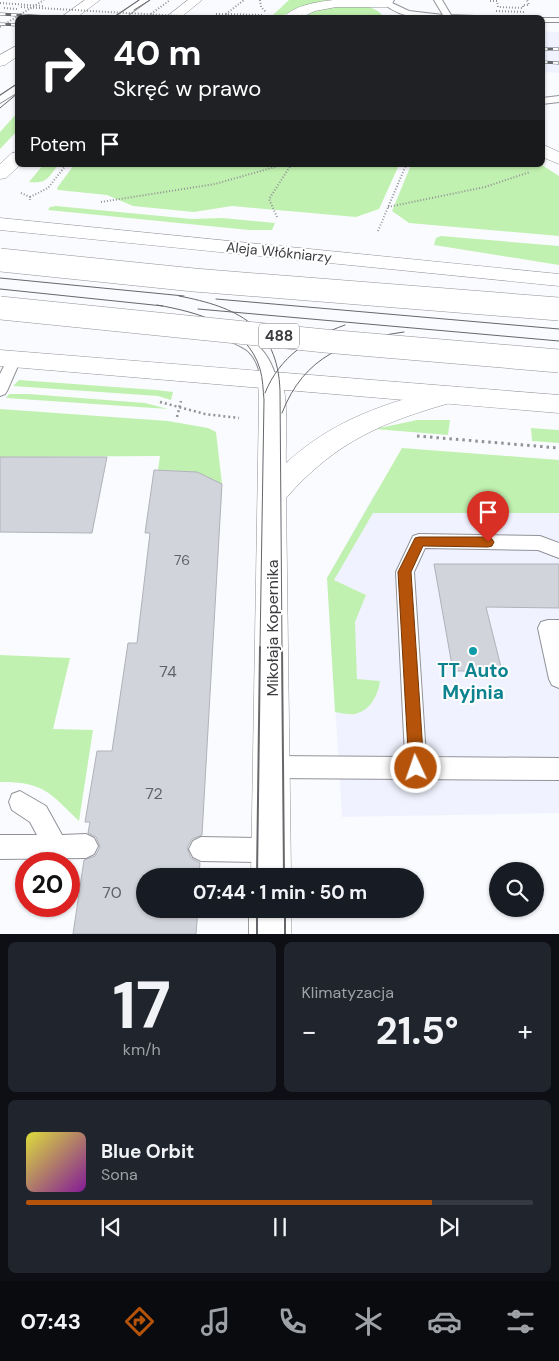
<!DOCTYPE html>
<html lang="pl">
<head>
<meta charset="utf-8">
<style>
	:root { --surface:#171b24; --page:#20242c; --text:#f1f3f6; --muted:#9ea1a6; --line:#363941; --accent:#b45309 }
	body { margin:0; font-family:"DM Sans",sans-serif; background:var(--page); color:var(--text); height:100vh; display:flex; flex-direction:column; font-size:19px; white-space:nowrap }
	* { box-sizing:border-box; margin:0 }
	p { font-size:16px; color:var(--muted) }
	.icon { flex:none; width:28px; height:28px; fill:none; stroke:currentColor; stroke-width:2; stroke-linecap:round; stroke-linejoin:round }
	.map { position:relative; height:934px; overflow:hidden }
	.drawer { display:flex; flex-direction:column; gap:8px; padding:8px; background:#0d0f14; flex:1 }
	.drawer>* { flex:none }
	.guide { position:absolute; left:15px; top:15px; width:530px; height:152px; border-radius:8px; box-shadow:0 1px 4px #0004; background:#202124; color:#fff; overflow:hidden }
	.tools { position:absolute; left:489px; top:862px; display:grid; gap:10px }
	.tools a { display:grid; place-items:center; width:55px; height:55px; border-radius:50%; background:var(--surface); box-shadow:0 1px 4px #0004; font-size:25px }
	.speed { position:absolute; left:15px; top:852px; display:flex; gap:10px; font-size:25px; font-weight:700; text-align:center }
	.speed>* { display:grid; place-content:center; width:65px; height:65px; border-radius:50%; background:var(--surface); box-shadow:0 1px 4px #0004; line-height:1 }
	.speed .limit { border:8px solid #d22; background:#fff; color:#111 }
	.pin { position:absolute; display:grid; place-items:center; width:42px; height:42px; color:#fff; margin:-51px -21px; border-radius:50% 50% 50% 0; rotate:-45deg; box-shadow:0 0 5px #0007 }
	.pin .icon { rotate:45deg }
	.me { position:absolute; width:55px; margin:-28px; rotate:357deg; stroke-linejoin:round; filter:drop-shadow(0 0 4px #0008) }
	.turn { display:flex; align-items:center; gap:18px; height:105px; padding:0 15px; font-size:22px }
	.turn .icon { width:65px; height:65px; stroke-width:2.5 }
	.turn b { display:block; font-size:35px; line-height:42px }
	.then { display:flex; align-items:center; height:48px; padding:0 15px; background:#0003; gap:10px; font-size:19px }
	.big { font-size:38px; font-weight:700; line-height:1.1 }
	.drawer .card { flex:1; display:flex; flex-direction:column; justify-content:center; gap:8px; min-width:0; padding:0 18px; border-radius:8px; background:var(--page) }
	.drawer .dial { align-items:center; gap:0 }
	.dial b { font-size:65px; line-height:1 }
	.song { display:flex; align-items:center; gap:15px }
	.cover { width:60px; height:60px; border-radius:8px; background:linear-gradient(135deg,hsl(60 70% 55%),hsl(290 70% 35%)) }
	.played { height:5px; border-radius:2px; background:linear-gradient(90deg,var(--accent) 80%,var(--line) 80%) }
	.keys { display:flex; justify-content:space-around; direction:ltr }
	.heat { display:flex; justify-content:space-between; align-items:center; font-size:28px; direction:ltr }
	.drawer .tiles { flex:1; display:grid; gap:8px; grid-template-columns:1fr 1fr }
	.card:last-child { grid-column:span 2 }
	.trip { position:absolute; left:136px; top:868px; width:288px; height:50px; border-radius:25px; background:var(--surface); box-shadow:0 1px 4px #0004; font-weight:700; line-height:50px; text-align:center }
	.tabs { display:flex; height:80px; justify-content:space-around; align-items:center; background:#090b0e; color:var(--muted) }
	.tabs .icon { width:35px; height:35px }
	.tabs .current { color:var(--accent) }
	.tabs b { font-size:22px; color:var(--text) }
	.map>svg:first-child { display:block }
	.built { fill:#f0f3ff }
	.green { fill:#c1f1b0 }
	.building { fill:#d2d4db; stroke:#b0b2b9 }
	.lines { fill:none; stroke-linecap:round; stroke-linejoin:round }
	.service-casing { stroke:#909298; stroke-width:2 }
	.minor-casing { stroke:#909298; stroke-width:1 }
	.tertiary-casing { stroke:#909298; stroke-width:1 }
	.secondary-casing { stroke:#909298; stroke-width:1 }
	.path-far2 { stroke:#919295; stroke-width:2; stroke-dasharray:1 2; stroke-linecap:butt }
	.path-far1 { stroke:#919295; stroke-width:2.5; stroke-dasharray:2 3; stroke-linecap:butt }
	.path { stroke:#919295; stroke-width:3; stroke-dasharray:2.5 4; stroke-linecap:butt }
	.service { fill:#fff; fill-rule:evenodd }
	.minor { fill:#fff; fill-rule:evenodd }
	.tertiary { fill:#fff; fill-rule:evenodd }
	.secondary { fill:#fff; fill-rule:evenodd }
	.tram-far1 { stroke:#66676a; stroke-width:1 }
	.tram { stroke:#66676a; stroke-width:2 }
	.rail-casing { stroke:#66676a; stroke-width:3 }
	.rail { stroke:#fff; stroke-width:2; stroke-dasharray:5.5; stroke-linecap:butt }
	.primary-bridge-casing { stroke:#909298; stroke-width:24; stroke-linecap:butt }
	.path-bridge { stroke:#919295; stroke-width:2; stroke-dasharray:1 2; stroke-linecap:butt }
	.primary-bridge { stroke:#fff; stroke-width:23 }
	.route { fill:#b45309; stroke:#753606 }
	.culture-dot { fill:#0f9aa8; stroke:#fff; stroke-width:2 }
	.labels { text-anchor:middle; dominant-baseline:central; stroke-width:4; stroke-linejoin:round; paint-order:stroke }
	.far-street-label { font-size:14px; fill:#3b3c3f; stroke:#fff }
	.number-label { font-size:14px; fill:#616266 }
	.shield { fill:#fff; stroke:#767679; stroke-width:1 }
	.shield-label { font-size:15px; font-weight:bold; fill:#3b3c3f }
	.street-label { font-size:16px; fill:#3b3c3f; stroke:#fff }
	.near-number-label { font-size:16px; fill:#616266 }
	.near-culture-label { font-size:19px; font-weight:bold; fill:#0d838f; stroke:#fff }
</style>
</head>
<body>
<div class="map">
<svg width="559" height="934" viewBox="0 0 559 934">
	<rect width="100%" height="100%" fill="#fafbfe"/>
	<g class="built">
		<polygon points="542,31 559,32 559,73 543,72"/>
		<polygon points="431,462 559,473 559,813 342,817 327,578 376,491"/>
	</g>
	<g class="green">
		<polygon points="289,0 337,0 302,6 280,17 273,15"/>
		<path d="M330,6C348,6 371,1 383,16L299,17L308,12Z"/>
		<polygon points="17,113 17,131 0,149 0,132"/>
		<path d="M43,165H58C48,178 47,184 29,182Z"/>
		<polygon points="74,165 399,165 379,209 356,217 232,206 194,212 133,206 107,195 58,190 57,188"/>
		<polygon points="411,165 542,165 559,176 559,236 409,223 392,211"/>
		<polygon points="56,206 192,219 223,218 275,223 272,230 249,230 48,210 50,207"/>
		<polygon points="441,236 559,246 559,265 434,245 436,238"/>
		<polygon points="19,380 156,390 173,392 171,400 158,396 13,386"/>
		<polygon points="9,394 29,394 145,403 168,409 6,398"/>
		<polygon points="0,409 168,421 208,428 216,432 222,484 197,472 158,470 160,456 0,457"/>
		<polygon points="417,420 450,420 448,435 375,429"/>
		<polygon points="531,428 559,430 559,443 532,441"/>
		<path d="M402,448L559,460V513H373L334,580L366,595L355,622L357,679L380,681C378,695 371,710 355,714C350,715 341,713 335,712L327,578Z"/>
		<path d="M0,655L70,658L53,729L93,730L79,821C49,792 44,782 0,782Z"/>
	</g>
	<g class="building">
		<polygon points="0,457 107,457 92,533 0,532"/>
		<polygon points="154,470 197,472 222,484 202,835 192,839 187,848 191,858 200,863 199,876 145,876 145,909 198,909 196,934 73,934 84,860 95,856 100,847 96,837 88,833 90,822 85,822 97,751 112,751 128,643 137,643 150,533 145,533"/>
		<polygon points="434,564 559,564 559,608 486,607 502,671 453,671"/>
	</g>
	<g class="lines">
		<g class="service-casing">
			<g id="service">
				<polygon points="140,0 149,0 124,18 114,18"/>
				<path d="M386,0H394L392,3L409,11L443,15L434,0H442L451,15L475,16L479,18C449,18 407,25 383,3Z"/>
				<rect x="542" y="18" width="17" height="4"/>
				<polygon points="18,84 18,92 0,103 0,96"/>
				<polygon points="559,96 559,102 542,104 542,98"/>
				<path d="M231,332C257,338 271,356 277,381L275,384H265C258,373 259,361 248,351C241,345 230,343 224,336Z"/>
				<polygon points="14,355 19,356 21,359 7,391 5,394 0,396 0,374 9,356"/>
				<polygon points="419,534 540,536 559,543 559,558 538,550 425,548 414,572 426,757 559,758 559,780 271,778 263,775 260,767 263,759 271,756 405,757 396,572 413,536"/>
				<polygon points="548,620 559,620 559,688 552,685 549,679 538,628 541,622"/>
				<polygon points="20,791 46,806 62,835 86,834 94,838 98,846 94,854 86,858 0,859 0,835 37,835 30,822 12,810 9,802 12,794"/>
				<polygon points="271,834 279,838 283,846 279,854 258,862 201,861 193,857 189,849 193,841 201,837 258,838"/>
			</g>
		</g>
		<g class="minor-casing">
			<g id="minor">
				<path d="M333,0H390L393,3L387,7H336L315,11L300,18H283C294,5 317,2 333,0Z"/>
				<polygon points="542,144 559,152 559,164 542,157"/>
			</g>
		</g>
		<g class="tertiary-casing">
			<g id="tertiary">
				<path d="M270,373L279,375C290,393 285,441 286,463C334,419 386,403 448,387L457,389L461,395L457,401C385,421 337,440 286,498L291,876H251L259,401L258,381L261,375Z"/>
				<rect x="249" y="909" width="42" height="25"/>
			</g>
		</g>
		<g class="secondary-casing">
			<g id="secondary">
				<polygon points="85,0 100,0 76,18 60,18"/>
				<polygon points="188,0 202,0 180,18 165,18"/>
				<polygon points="18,45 18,56 5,65 0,66 0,55"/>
				<polygon points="18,152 18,165 20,165 6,178 0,179 0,164 12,153"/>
				<polygon points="0,218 559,274 559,286 0,230"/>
				<polygon points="0,350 559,395 559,413 0,366"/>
			</g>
		</g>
		<g class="path-far2">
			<polyline points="260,0 261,7 266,12"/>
			<polyline points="490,1 497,1 498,7 523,8 523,5 529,5 527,0"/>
			<polyline points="0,3 43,6"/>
			<polyline points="4,8 17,9"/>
			<polyline points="496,11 525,12"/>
			<polyline points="216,14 264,15"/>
			<polyline points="226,14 244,0"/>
			<polyline points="236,16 258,18"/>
			<polyline points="0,27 44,0"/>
			<polyline points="21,193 30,197 30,200"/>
			<polyline points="30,197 48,188 66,165"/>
			<polyline points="101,202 215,184 282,165"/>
			<polyline points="388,207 485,187 530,172"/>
			<polyline points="277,217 269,199 291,165"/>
			<polyline points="378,231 406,165"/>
		</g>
		<g class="path-far1">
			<polyline points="160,402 205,414 239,418"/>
			<polyline points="177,417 181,401"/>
		</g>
		<polyline class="path" points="417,436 559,448"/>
		<use href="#service" class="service"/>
		<use href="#minor" class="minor"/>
		<use href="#tertiary" class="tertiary"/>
		<use href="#secondary" class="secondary"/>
		<g class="tram-far1">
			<polyline points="134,10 150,0"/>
			<polyline points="112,18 139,0"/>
			<polyline points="0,95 18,83"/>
			<polyline points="0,108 18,93"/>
			<polyline points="0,278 184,296"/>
			<polyline points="0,289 163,306"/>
			<path d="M179,296C237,307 278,326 280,391L282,648"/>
			<polyline points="216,299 559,329"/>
			<path d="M157,305C197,312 247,325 260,369C263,379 263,390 264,400L260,648"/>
			<polyline points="198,309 559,341"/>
			<path d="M265,393C280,356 309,338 345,325"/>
			<path d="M282,413C304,356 347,340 404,332"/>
		</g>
		<g class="tram">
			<polyline points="282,647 284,876"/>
			<polyline points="257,876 260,647"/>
			<polyline points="257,909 257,934"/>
			<polyline points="285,909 285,934"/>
		</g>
		<g class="rail-casing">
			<g id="rail">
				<polyline points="0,14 66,18"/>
				<polyline points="0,24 18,25"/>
				<polyline points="542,49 559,49"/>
				<polyline points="542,62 559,63"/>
			</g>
		</g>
		<use href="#rail" class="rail"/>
		<g class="primary-bridge-casing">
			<g id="primary-bridge">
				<polyline points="0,260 194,280 559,309"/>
				<polyline points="0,308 325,341 559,361"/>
			</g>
		</g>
		<g class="path-bridge">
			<polyline points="21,7 215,18"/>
			<polyline points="151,14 170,0"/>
		</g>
		<use href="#primary-bridge" class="primary-bridge"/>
	</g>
	<polygon class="route" points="419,537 488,537 492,539 494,542 492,546 488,547 423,546 411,572 424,768 422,773 416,775 411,773 409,768 398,572 415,538"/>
	<circle class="culture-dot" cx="473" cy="651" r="5"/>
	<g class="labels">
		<g class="far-street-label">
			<text transform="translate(279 252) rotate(6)">Aleja Włókniarzy</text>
		</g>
		<g class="number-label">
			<text x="182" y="560">76</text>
		</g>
		<rect class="shield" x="259" y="323.5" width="40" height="25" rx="4"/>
		<g class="shield-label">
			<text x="279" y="336">488</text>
		</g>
		<g class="street-label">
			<text transform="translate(272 628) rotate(-90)">Mikołaja Kopernika</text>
		</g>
		<g class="near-number-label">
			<text x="168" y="671">74</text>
			<text x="154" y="793">72</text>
			<text x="112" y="892">70</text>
		</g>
		<g class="near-culture-label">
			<text x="473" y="670">TT Auto<tspan x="473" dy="22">Myjnia</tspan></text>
		</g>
	</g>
</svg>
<div class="tools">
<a><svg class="icon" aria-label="search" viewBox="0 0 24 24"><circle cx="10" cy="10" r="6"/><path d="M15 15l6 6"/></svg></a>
</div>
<div class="speed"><div class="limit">20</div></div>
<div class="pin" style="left:488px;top:542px;background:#d93025"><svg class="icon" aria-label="arrive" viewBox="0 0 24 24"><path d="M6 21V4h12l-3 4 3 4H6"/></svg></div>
<svg class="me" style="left:416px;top:768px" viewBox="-20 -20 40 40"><circle r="17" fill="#b45309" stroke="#fff" stroke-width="3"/><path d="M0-11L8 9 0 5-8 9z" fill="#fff"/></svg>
<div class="trip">07:44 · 1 min · 50 m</div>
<div class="guide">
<div class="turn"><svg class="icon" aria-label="right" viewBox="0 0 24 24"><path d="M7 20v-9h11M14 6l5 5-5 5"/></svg><div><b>40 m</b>Skręć w prawo</div></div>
<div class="then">Potem<svg class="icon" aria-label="arrive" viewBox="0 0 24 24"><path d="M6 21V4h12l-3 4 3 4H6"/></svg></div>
</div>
</div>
<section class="drawer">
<div class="tiles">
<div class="card dial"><b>17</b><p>km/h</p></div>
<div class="card"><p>Klimatyzacja</p>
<div class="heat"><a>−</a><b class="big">21.5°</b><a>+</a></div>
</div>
<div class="card">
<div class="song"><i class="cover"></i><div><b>Blue Orbit</b><p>Sona</p></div></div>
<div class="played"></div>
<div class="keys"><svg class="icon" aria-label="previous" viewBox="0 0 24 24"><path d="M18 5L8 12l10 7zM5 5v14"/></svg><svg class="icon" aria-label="pause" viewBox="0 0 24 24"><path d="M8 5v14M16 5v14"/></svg><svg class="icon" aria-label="next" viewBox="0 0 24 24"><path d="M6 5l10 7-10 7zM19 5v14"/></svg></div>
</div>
</div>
</section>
<nav class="tabs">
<b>07:43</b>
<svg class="icon current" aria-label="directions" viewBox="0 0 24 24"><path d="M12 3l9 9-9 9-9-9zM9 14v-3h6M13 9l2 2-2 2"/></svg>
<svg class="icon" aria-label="music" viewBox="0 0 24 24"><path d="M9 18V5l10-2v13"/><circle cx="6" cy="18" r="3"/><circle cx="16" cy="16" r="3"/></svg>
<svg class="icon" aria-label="phone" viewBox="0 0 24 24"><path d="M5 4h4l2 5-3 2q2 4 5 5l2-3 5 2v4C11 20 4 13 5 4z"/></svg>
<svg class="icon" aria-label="climate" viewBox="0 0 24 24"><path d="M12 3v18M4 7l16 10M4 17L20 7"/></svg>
<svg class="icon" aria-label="car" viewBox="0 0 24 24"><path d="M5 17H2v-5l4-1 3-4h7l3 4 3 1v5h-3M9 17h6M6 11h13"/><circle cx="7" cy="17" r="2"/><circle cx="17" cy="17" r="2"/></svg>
<svg class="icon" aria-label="filters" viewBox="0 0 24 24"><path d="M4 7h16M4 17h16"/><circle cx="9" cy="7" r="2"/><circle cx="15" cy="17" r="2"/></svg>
</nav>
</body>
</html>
